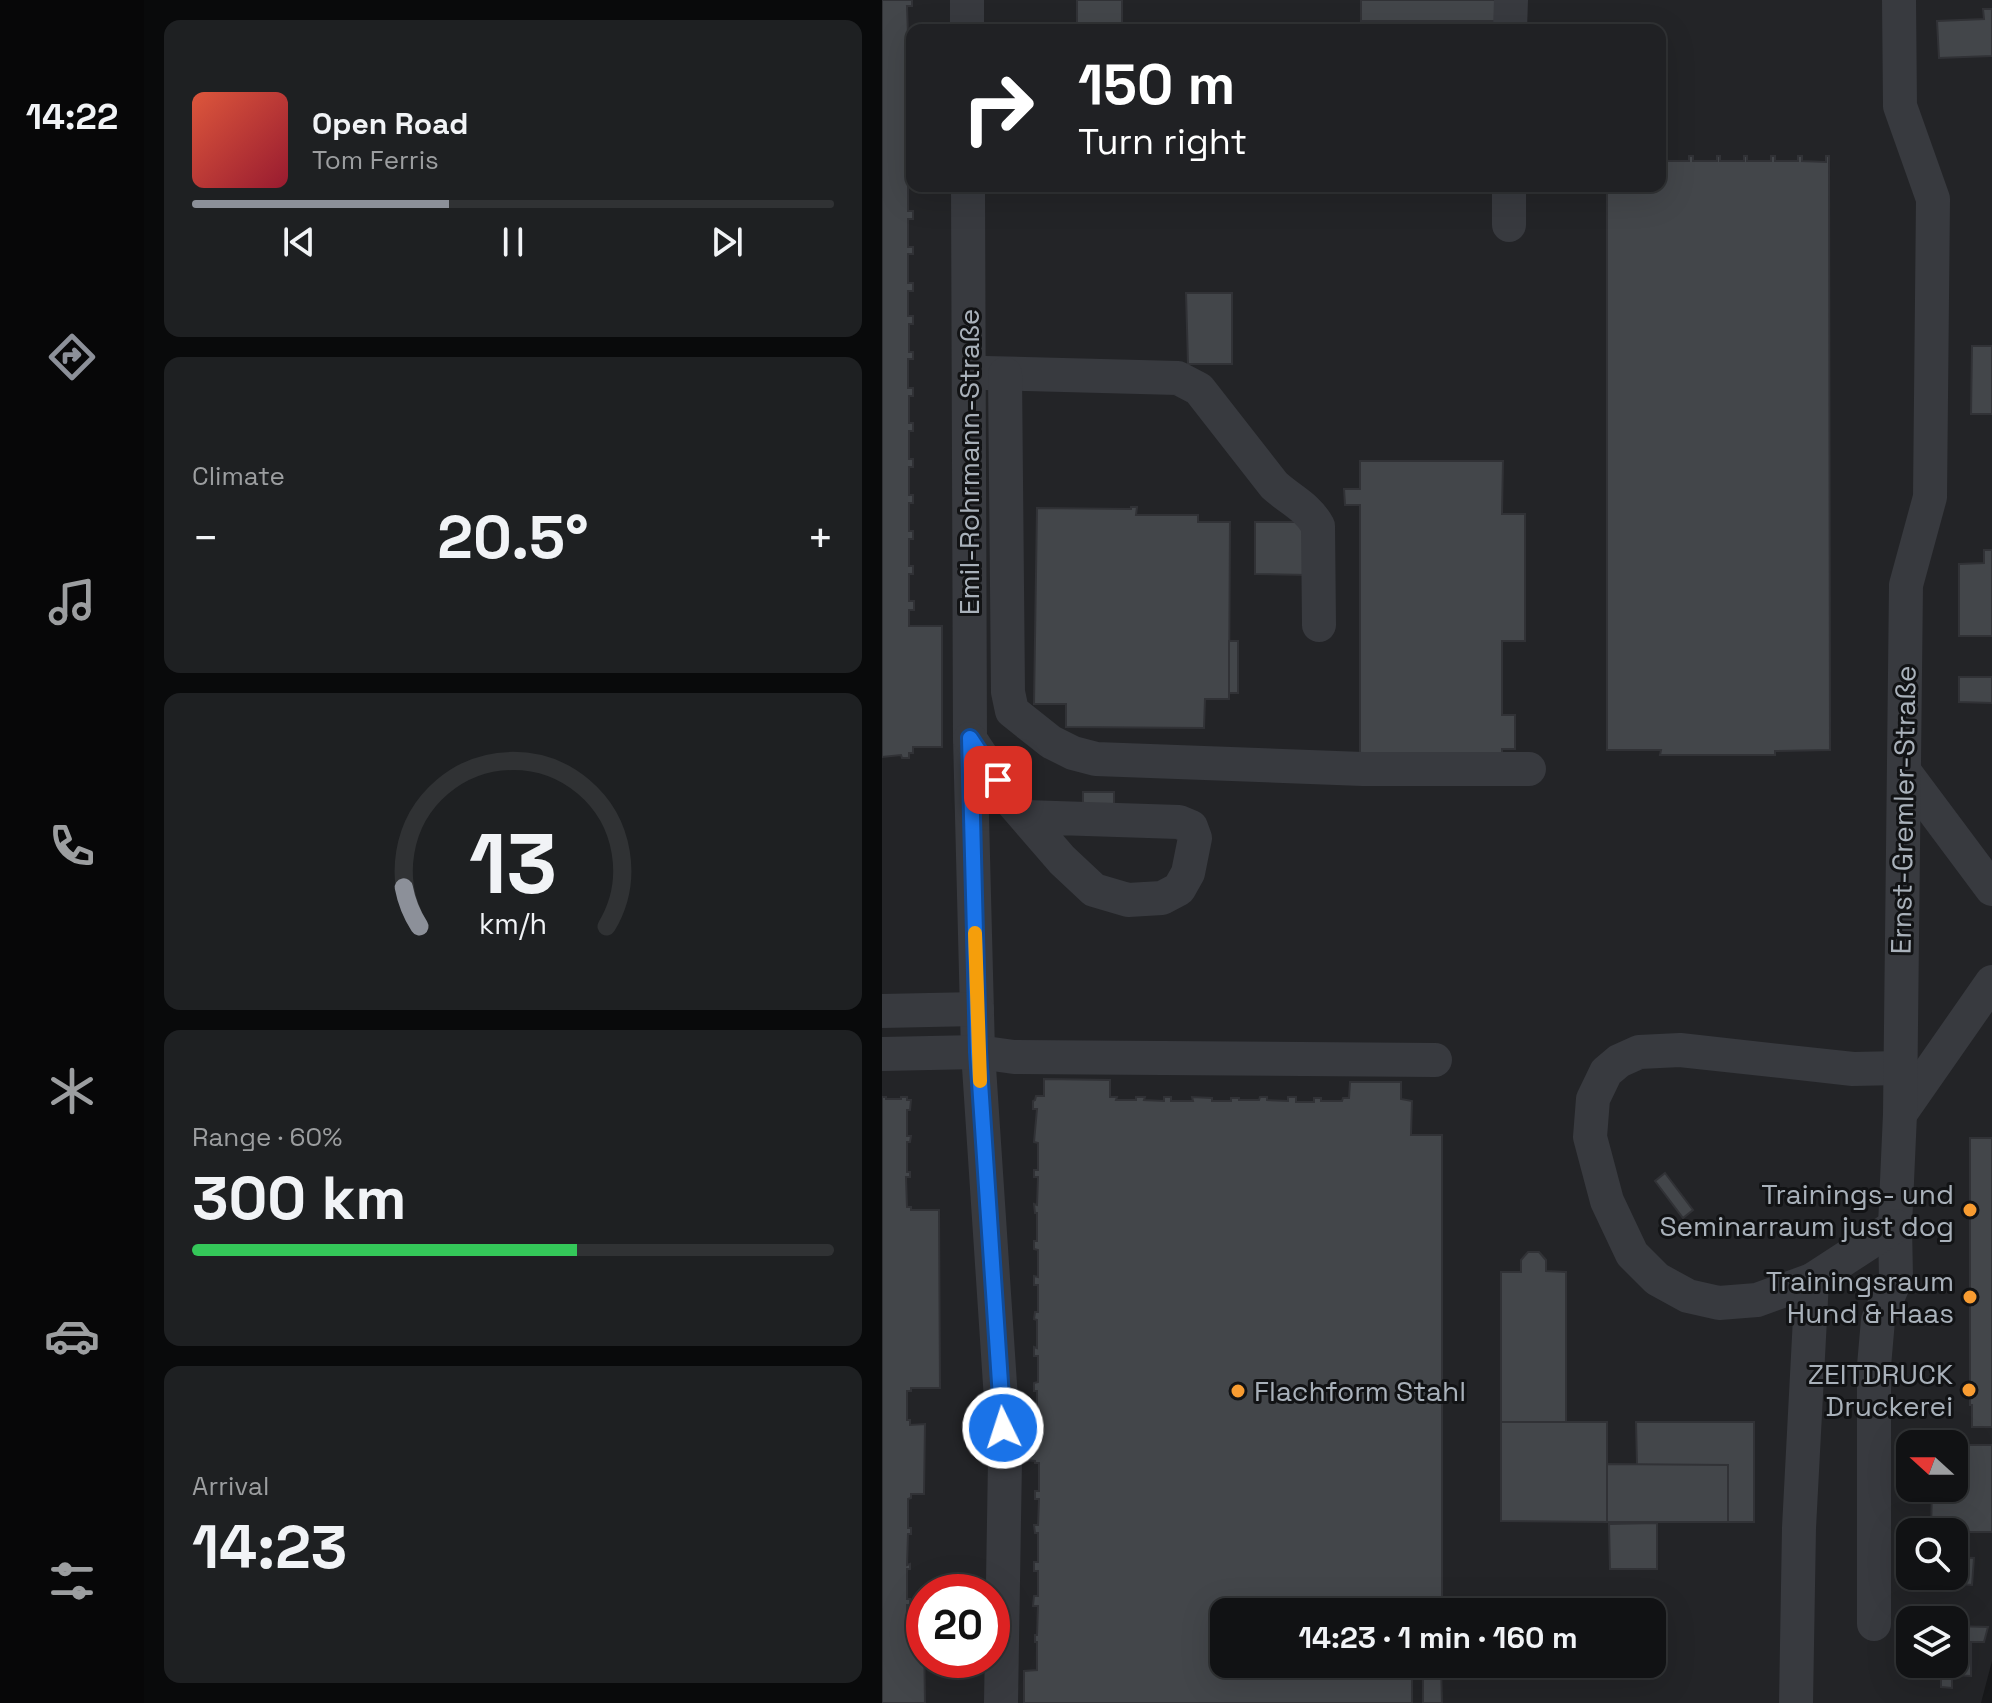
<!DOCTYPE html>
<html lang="en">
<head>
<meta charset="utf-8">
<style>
	:root { --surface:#111214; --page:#1e2022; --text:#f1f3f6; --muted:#9c9ea0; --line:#303234; --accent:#8c9099 }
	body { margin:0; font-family:"Space Grotesk",sans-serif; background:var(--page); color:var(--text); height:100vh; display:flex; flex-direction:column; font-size:30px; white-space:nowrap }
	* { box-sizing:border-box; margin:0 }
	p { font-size:26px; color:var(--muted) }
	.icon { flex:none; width:44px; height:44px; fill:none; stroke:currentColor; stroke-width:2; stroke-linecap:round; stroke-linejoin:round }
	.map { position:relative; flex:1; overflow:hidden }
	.side { display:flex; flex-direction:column; gap:20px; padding:20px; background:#090a0b; width:738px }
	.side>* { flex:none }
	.hud { position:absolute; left:24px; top:24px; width:760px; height:168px; border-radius:16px; box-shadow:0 8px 32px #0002,0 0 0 2px var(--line); background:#202124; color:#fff; overflow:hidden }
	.needle { width:52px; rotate:291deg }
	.buttons { position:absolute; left:1014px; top:1430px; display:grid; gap:16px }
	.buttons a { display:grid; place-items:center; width:72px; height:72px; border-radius:16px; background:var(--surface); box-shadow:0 8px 32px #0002,0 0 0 2px var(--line); font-size:40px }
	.speed { position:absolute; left:24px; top:1574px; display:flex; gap:16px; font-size:40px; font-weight:700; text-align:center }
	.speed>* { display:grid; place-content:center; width:104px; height:104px; border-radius:50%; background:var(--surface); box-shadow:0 8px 32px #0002,0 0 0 2px var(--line); line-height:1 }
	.speed .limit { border:12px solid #d22; background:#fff; color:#111 }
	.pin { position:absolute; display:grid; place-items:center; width:68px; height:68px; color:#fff; margin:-34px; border-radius:16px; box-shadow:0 4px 12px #0006 }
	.me { position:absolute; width:88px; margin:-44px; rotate:356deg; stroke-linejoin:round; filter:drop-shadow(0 0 6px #0008) }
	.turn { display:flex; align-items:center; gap:28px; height:168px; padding:0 40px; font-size:36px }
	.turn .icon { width:104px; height:104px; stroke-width:2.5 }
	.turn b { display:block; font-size:56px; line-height:68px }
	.big { font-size:60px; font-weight:700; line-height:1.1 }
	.side .card { flex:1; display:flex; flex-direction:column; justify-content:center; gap:12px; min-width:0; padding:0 28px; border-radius:16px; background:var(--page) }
	.side .dial { align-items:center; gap:0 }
	.dial svg { height:208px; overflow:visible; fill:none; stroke:var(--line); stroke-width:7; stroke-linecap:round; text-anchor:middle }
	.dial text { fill:var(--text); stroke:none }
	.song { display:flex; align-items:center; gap:24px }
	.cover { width:96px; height:96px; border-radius:12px; background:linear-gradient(135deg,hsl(10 70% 55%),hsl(350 70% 35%)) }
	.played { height:8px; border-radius:4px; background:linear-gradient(90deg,var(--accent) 40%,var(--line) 40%) }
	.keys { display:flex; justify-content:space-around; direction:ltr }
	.heat { display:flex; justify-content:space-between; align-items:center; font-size:44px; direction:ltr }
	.charge { height:12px; border-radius:6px; background:linear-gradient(90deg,#34c759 60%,var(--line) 0) }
	.trip { position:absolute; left:328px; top:1598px; width:456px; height:80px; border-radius:16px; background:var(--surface); box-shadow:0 8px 32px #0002,0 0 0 2px var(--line); font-weight:700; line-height:80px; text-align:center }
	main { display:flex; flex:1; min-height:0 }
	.menu { display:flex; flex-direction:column; width:144px; justify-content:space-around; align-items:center; background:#070708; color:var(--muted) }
	.menu .icon { width:56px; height:56px }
	.menu .on { color:var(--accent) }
	.menu b { font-size:36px; color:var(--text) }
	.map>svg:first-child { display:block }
	.built { fill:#232427; fill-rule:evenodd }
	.building { fill:#43464a; stroke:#313236; stroke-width:2 }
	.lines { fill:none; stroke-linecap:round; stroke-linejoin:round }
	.minor { stroke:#383a3f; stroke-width:34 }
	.route-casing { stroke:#114b97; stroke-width:20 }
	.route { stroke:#1a73e8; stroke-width:14 }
	.slow { stroke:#f59e0b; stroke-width:14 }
	.poi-dot { fill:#f89c31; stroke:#121315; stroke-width:3 }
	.labels { text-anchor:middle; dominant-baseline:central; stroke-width:6; stroke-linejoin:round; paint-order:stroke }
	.street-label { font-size:28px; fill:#a9b1ba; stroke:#121315 }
	.poi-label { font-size:28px; fill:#a9b1ba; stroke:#121315; text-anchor:end }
</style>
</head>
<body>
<main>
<nav class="menu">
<b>14:22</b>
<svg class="icon on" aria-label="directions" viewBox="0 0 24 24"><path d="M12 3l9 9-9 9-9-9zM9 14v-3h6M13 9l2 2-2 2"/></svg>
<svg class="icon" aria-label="music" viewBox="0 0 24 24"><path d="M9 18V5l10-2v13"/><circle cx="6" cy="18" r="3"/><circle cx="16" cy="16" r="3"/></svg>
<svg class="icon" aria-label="phone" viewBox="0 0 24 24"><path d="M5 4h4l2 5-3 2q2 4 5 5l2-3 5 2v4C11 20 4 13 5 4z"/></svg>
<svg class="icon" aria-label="climate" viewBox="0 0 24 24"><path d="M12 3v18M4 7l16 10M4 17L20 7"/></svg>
<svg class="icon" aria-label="car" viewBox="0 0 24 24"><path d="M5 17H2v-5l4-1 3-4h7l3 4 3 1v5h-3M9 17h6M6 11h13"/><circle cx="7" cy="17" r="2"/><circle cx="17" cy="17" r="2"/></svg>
<svg class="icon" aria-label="filters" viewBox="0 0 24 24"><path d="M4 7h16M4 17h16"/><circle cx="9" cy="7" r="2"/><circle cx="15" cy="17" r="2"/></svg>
</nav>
<section class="side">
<div class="card">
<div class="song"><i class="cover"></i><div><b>Open Road</b><p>Tom Ferris</p></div></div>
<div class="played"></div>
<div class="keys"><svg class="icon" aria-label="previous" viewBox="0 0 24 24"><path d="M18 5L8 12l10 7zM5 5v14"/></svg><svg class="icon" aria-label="pause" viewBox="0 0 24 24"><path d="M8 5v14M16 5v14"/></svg><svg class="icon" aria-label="next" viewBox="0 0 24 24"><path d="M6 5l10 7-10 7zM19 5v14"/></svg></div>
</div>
<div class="card"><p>Climate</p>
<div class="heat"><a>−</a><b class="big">20.5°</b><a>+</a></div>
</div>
<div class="card dial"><svg viewBox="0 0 100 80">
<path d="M14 69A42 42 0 1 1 86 69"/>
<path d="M14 69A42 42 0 0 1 8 54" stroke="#8c9099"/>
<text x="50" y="56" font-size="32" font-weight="700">13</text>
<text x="50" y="72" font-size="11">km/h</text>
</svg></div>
<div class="card"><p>Range · 60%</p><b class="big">300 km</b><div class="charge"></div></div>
<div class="card"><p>Arrival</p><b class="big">14:23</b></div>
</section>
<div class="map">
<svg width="1110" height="1703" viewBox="0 0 1110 1703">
	<rect width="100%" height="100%" fill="#17181a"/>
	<path class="built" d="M0,0H1110V1661L1099,1703H0ZM30,30H778V186H30ZM1028,1444H1072V1488H1028ZM1028,1532H1072V1576H1028ZM42,1592H110V1660H42ZM342,1612H770V1664H342ZM1028,1620H1072V1664H1028Z"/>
	<g class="building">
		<polygon points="0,0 30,0 30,6 25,6 26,35 30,35 30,44 26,44 26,70 30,70 30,149 26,149 26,177 30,177 30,184 26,184 26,211 31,211 31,219 26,219 26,247 31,247 31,254 26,254 26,283 31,283 31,291 26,291 26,316 31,316 31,324 27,324 27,352 31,352 31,359 26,359 26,388 31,388 31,396 27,396 27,423 31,423 31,431 27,431 27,459 31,459 31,467 27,467 27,495 31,495 31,503 27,503 27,531 31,531 31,539 27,539 27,566 31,566 31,574 27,574 27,601 32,601 32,610 27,610 27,626 60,626 60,747 31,747 31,753 27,753 27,758 20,758 19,755 0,757"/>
		<rect x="195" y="0" width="45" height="30"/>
		<rect x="479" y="0" width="141" height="21"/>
		<polygon points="1101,9 1110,9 1110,56 1057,58 1055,21 1102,19"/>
		<polygon points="780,156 784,156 783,161 807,161 807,156 811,156 811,161 835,161 835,156 838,156 838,161 862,161 862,156 865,156 865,161 889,161 889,156 893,156 893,161 916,161 916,156 920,156 920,161 944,162 944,156 947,156 948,750 893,751 893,755 778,755 779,750 725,750 725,186 778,186 778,161 780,161"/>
		<polygon points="304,293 350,293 350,364 306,364"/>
		<polygon points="1090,346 1110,346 1110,414 1089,414"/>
		<polygon points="478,461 621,461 620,514 643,514 643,641 620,641 620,715 633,715 633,749 620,749 620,755 478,755 478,505 463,505 462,489 478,489"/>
		<polygon points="249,507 255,507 254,515 316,515 316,522 348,522 347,699 323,699 322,728 184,727 184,704 152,704 155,508 249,509"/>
		<polygon points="373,522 426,522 425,575 373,574"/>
		<polygon points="1102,550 1110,550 1110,636 1077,636 1077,564 1102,563"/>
		<rect x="347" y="641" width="9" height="52"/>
		<polygon points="1077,677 1110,677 1110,703 1077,702"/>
		<rect x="201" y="792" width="31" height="23"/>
		<polygon points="162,1079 228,1080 228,1097 235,1097 234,1100 254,1100 254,1097 263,1097 262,1100 282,1101 282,1097 289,1097 289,1101 311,1101 310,1097 330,1098 330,1101 349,1101 349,1098 357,1098 357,1100 377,1100 378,1097 385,1097 385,1100 406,1101 406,1097 414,1097 414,1102 432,1102 432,1098 439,1098 439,1101 460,1101 461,1098 467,1098 468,1082 519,1082 519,1099 530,1101 529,1135 560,1135 560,1612 342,1612 342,1664 530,1664 530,1703 142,1703 142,1671 155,1670 155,1642 153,1642 153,1635 155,1635 156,1606 151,1606 152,1596 156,1596 156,1571 152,1571 152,1562 156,1562 156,1533 153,1533 152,1525 156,1525 157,1499 153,1499 153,1491 157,1491 157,1463 153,1463 153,1461 142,1460 142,1421 152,1421 152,1418 155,1419 155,1391 152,1391 152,1383 156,1382 156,1356 152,1356 152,1347 155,1348 155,1320 152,1319 153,1312 156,1312 156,1285 152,1285 152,1276 156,1277 156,1250 152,1249 152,1241 155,1241 155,1213 153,1213 152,1204 155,1205 156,1177 152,1177 152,1170 156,1170 156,1143 152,1142 155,1109 151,1109 151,1101 153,1100 154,1096 162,1096"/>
		<polygon points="0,1097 4,1097 4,1099 19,1099 19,1097 25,1097 25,1100 29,1100 28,1110 25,1110 25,1136 29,1136 28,1142 25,1142 25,1172 28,1172 28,1177 24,1177 25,1207 29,1207 29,1210 57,1210 58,1388 29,1388 29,1391 25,1391 25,1420 28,1420 28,1425 43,1424 42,1494 29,1494 29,1498 26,1499 26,1528 29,1528 29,1534 26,1534 25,1565 28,1564 28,1569 25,1569 25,1599 28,1599 28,1605 25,1605 25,1635 29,1635 29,1638 42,1638 43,1703 0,1703"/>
		<polygon points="1088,1138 1110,1138 1110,1427 1090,1427 1090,1405 1088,1405"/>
		<polygon points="783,1173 811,1210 801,1218 773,1181"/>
		<polygon points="646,1252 657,1252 664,1260 664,1271 684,1272 684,1423 619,1422 619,1272 639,1272 639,1260"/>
		<polygon points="619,1422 725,1422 725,1522 619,1521"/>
		<polygon points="754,1422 872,1422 872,1522 846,1522 846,1465 755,1465"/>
		<polygon points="1072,1445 1110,1445 1110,1532 1049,1532 1050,1488 1072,1488"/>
		<polygon points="725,1464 846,1465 846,1522 725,1522"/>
		<polygon points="775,1523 775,1569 728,1569 727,1524"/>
		<polygon points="1072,1557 1092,1558 1090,1585 1050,1582 1051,1576 1072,1576"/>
		<polygon points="1072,1626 1106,1627 1102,1642 1089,1642 1089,1676 1070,1675 1070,1688 1059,1687 1059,1664 1072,1664"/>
		<polygon points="541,1664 559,1664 560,1703 541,1703"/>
	</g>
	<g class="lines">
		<g class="minor">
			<polyline points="85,0 85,30"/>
			<polyline points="628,30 629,0"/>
			<polyline points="86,186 88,738 96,1052 123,1460 119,1703"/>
			<polyline points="627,225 627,186"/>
			<path d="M103,373L296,378L317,389L392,485C408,500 425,506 436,526L437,625"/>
			<polyline points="123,374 126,692 130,711 169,742 191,753 214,759 481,769 647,769"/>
			<polyline points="88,739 129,801 180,860 212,890 246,900 280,898 297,889 306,873 313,838 309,827 297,822 143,817"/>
			<polyline points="1022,771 1110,889"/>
			<polyline points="0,1011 95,1009"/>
			<polyline points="0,1054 96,1052 132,1057 553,1060"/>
			<polyline points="1018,1114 1110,982"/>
			<polyline points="930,1280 875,1300 837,1303 806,1296 775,1279 750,1254 725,1201 708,1137 711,1099 724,1072 737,1061 757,1052 798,1050 971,1069 1018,1068"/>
			<polyline points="992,1624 992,1366 996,1320 1014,1278 1013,1226 1018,1114 1024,585 1048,497 1051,199 1018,106 1017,0"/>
			<polyline points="914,1703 917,1528 930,1280 1013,1226"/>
		</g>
	</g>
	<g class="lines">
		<g class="route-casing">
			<polyline id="route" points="116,780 88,738 96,1052 121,1428"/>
		</g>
		<use href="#route" class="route"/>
		<polyline class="slow" points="93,933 98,1081"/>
	</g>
	<g class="poi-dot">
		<circle cx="1088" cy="1210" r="8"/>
		<circle cx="1088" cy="1297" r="8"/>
		<circle cx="1087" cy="1390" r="8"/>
		<circle cx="356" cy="1391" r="8"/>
	</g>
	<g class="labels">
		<g class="street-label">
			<text transform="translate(87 462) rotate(-90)">Emil-Rohrmann-Straße</text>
			<text transform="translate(1021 810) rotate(-89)">Ernst-Gremler-Straße</text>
		</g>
		<g class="poi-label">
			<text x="1072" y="1194">Trainings- und<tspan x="1072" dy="32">Seminarraum just dog</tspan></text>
			<text x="1072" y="1281">Trainingsraum<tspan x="1072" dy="32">Hund &amp; Haas</tspan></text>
			<text x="1071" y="1374">ZEITDRUCK<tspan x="1071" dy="32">Druckerei</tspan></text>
			<text x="372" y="1391" text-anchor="start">Flachform Stahl</text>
		</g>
	</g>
</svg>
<div class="buttons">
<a><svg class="needle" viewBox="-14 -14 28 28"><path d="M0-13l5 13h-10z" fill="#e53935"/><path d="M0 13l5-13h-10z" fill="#9c9ea0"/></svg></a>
<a><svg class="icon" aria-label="search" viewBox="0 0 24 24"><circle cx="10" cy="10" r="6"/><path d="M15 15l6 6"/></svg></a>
<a><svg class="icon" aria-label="layers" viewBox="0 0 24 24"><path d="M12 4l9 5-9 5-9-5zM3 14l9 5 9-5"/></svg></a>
</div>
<div class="speed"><div class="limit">20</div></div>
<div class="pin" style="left:116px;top:780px;background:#d93025"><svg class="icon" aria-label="arrive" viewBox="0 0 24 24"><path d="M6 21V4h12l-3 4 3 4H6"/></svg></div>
<svg class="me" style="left:121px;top:1428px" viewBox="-20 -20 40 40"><circle r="17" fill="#1a73e8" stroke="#fff" stroke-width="3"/><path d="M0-11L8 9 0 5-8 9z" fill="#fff"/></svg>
<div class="trip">14:23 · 1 min · 160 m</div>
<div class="hud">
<div class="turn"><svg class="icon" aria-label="right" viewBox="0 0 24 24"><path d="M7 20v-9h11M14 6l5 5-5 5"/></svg><div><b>150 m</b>Turn right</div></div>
</div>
</div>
</main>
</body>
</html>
